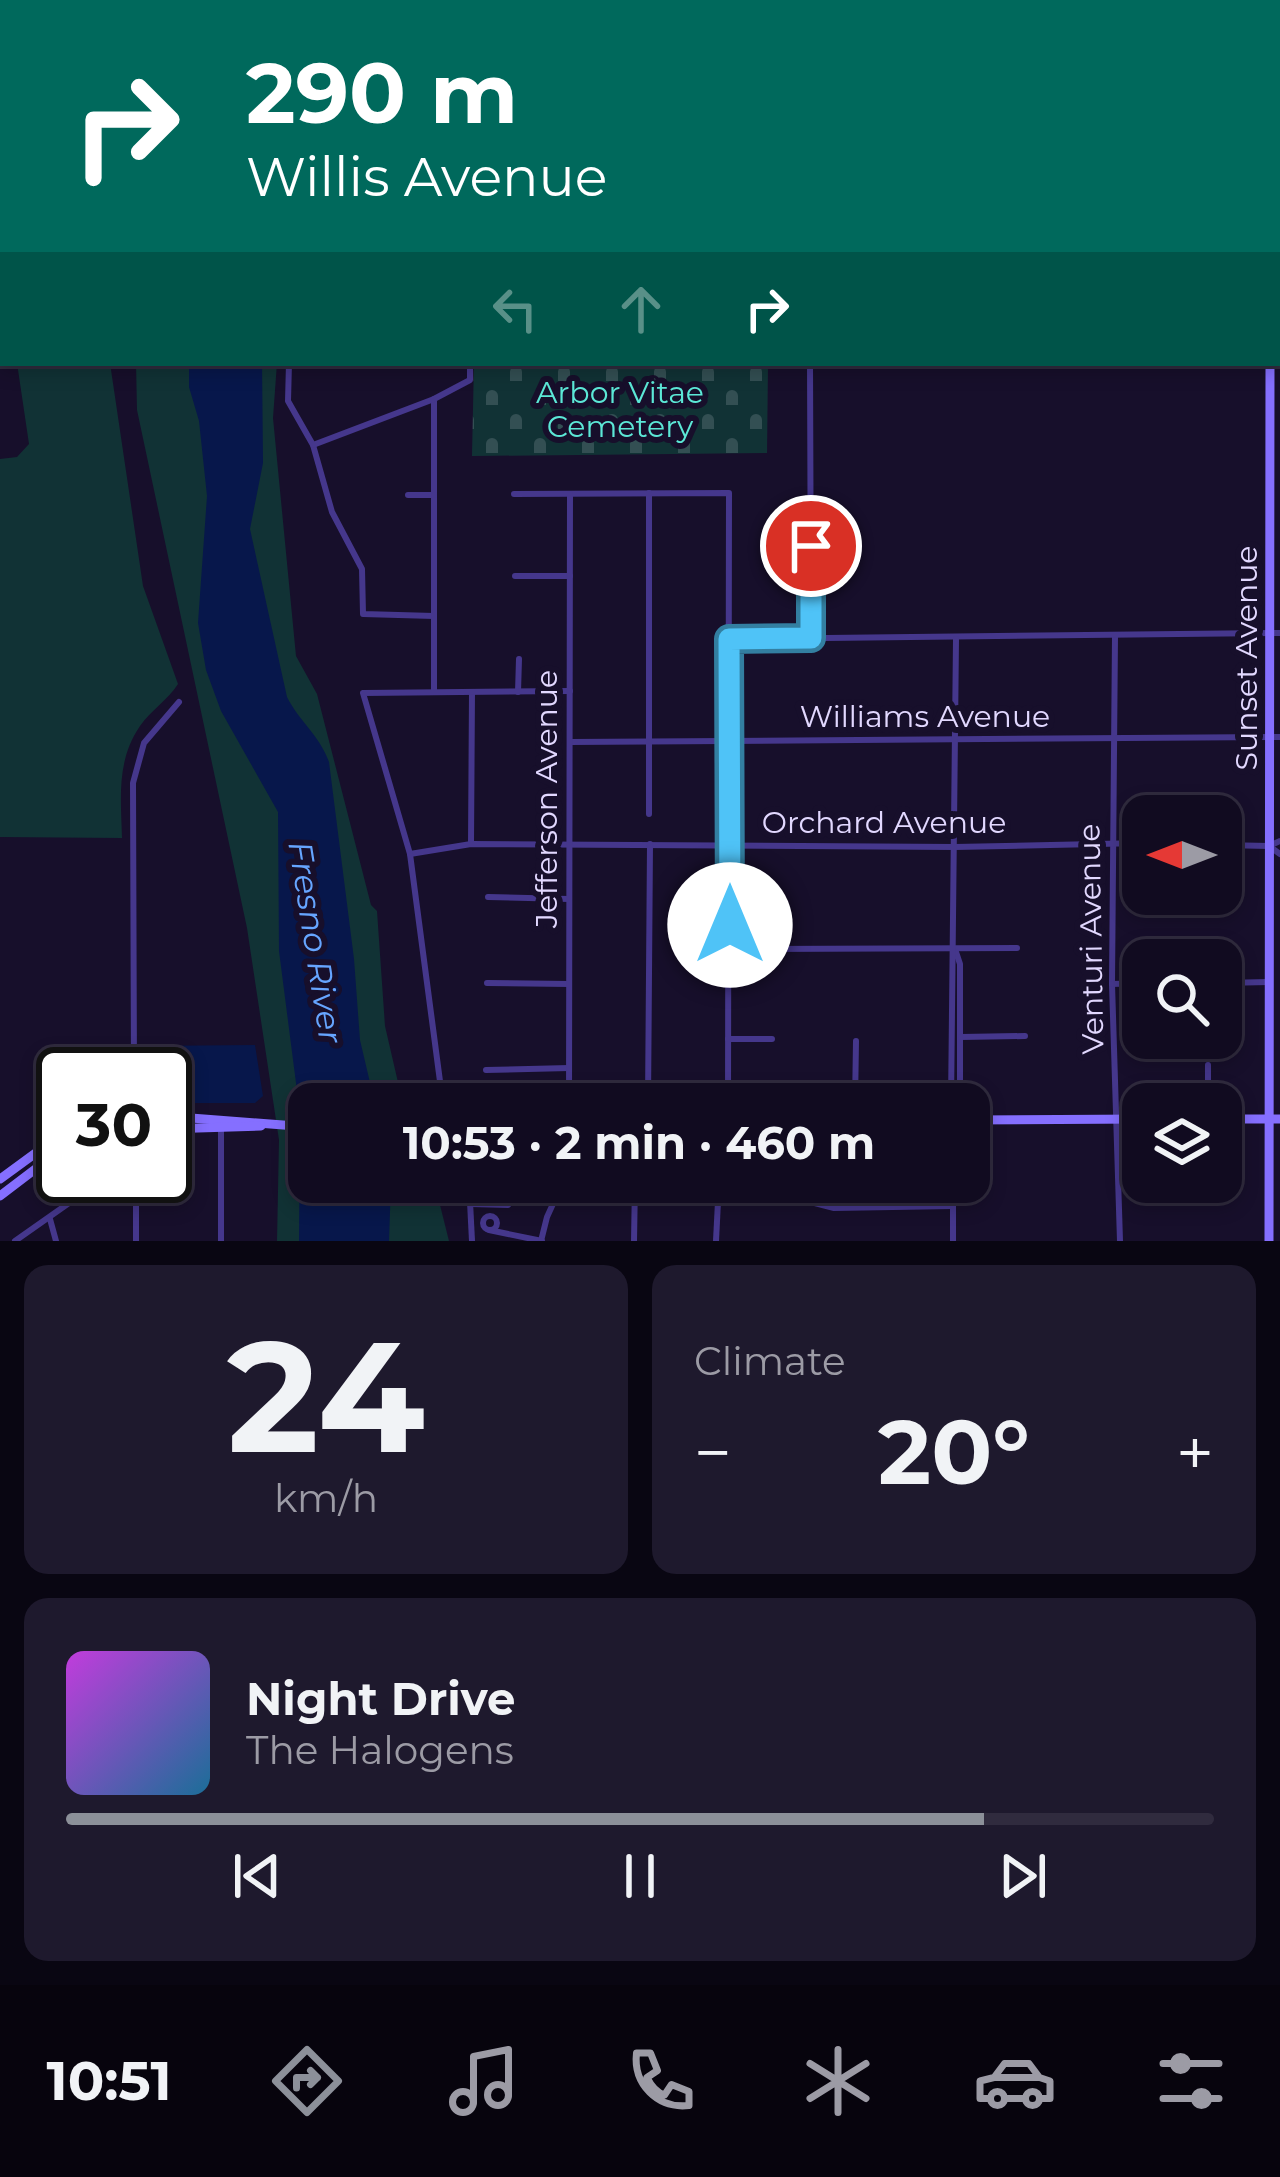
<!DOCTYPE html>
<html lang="en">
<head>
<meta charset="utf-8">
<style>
	:root { --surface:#110b20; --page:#1e192d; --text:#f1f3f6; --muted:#9c9ba5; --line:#302b3e; --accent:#8c9099 }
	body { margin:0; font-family:Montserrat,sans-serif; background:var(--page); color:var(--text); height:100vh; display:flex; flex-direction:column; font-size:45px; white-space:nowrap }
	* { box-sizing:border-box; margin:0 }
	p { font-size:39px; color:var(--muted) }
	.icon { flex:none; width:66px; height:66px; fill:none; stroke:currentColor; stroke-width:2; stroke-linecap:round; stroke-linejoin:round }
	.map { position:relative; height:1241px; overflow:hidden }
	.sheet { display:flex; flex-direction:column; gap:24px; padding:24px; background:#090612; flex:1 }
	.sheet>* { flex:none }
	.top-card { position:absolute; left:0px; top:0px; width:1281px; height:366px; box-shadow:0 6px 18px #0003,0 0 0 3px var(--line); background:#00695c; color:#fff; overflow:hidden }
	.needle { width:78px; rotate:270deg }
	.controls { position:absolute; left:1122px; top:795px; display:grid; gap:24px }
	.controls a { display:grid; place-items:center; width:120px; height:120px; border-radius:24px; background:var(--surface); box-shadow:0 6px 18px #0003,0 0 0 3px var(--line); font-size:60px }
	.speed { position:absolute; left:36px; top:1047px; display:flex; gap:24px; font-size:60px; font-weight:700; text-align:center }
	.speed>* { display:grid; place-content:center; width:156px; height:156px; border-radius:50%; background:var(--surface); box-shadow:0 6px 18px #0003,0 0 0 3px var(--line); line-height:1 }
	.speed .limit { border:6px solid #111; border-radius:18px; background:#fff; color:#111 }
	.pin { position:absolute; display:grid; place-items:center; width:102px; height:102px; color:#fff; margin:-51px; border:6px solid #fff; border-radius:50%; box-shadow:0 3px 12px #0007 }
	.me { position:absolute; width:132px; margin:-66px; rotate:0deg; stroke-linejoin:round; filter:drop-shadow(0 0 9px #0008) }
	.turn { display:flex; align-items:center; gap:42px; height:252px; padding:0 48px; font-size:54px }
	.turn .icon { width:156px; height:156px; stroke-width:2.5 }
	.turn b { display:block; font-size:84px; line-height:102px }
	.lanes { display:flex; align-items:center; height:114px; padding:0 48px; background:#0003; justify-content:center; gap:60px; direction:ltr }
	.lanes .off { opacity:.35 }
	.big { font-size:90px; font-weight:700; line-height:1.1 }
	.sheet .card { flex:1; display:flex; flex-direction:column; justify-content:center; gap:18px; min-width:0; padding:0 42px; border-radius:24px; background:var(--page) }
	.sheet .dial { align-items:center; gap:0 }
	.dial b { font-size:156px; line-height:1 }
	.song { display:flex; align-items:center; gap:36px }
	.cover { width:144px; height:144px; border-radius:18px; background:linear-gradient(135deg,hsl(290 70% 55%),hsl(200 70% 35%)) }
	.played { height:12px; border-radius:6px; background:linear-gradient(90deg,var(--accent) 80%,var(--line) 80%) }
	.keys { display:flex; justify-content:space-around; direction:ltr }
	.heat { display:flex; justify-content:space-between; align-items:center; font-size:66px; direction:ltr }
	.sheet .tiles { flex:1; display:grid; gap:24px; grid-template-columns:1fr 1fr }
	.card:last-child { grid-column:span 2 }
	.trip { position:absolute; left:288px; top:1083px; width:702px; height:120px; border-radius:24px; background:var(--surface); box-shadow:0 6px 18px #0003,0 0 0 3px var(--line); font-weight:700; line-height:120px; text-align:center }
	.menu { display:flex; height:192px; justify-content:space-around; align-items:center; background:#07040d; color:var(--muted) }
	.menu .icon { width:84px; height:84px }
	.menu .active { color:var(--accent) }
	.menu b { font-size:54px; color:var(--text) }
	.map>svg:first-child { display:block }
	.green { fill:#113235 }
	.cemetery { fill:url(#cemetery-stones) }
	.water { fill:#07174b }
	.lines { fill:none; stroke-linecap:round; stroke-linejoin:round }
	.street { stroke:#45378c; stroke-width:6 }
	.secondary { stroke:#856fff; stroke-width:9 }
	.highway { stroke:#ff5390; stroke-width:14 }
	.route-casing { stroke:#337fa1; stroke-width:30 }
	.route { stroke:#4fc3f7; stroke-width:21 }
	.labels { text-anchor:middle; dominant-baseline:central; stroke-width:12; stroke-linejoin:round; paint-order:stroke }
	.park-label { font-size:30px; fill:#5ce8d7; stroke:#170f2b }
	.street-label { font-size:30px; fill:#e2d8ff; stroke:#170f2b }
	.water-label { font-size:33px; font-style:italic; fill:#66a5ff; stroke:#170f2b }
</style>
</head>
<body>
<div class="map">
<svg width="1280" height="1241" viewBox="0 0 1280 1241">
	<defs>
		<pattern id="cemetery-stones" width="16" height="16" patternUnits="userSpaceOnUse" patternTransform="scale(3)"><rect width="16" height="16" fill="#113235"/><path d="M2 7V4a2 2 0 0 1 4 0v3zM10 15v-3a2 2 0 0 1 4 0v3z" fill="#334f53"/></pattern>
	</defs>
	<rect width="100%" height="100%" fill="#170f2b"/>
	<g class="green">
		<path d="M17,363H110L143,586L178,684C168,700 151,710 140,726C116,761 121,799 122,838L0,837V459L17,457L29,444Z"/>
		<polygon points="136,363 277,363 273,418 296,656 317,694 371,905 377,911 385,1026 403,1104 309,1104 309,1182 428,1182 439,1201 449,1241 277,1241 279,1140 247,928 137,410"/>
	</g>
	<polygon class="cemetery" points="474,363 768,363 767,453 472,456"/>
	<g class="water">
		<path d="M189,363H262L263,463L250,529L287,697C299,721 320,736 329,762L354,959L360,1040L375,1104H309V1182H391L389,1241H299L300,1114L279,951L278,812L221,711L206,670L198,623L207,496L199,421L189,387Z"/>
		<polygon points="255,1045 263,1096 255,1103 165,1103 165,1074 144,1074 144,1046"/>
	</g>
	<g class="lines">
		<g class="street">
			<polyline points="782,0 782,3"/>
			<polyline points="842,0 842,3"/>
			<polyline points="955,0 955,3"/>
			<polyline points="1193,0 1193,3"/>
			<polyline points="1204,0 1204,3"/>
			<polyline points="509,3 515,0"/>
			<polyline points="1278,256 1280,256"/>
			<polyline points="289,363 288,401 313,445 332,512 362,569 363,614 434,616"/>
			<polyline points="810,363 811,638"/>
			<polyline points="434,399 434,692"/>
			<polyline points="313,445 434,399 470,380 470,363"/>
			<polyline points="514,494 729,493 728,1104"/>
			<polyline points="408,495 434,495"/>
			<polyline points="515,576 570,576"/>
			<polyline points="1115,636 1112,984 1120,1241"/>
			<polyline points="729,639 1280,633"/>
			<polyline points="518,692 519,659"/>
			<polyline points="570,742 1280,737"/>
			<polyline points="649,814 649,493"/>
			<polyline points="471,844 472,692"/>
			<polyline points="1221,845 1269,846 1280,841"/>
			<polyline points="1269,846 1280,854"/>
			<polyline points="410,854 471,844 955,847 1143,843"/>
			<polyline points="488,897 569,899"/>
			<polyline points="730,949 1017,948"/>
			<polyline points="956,952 960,964 960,1104"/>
			<polyline points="487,983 569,984"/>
			<polyline points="1221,983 1269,982"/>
			<polyline points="1112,984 1143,983"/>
			<polyline points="961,1037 1025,1036"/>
			<polyline points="728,1039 772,1039"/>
			<polyline points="486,1070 569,1068"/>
			<polyline points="134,1074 133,783 144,743 179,702"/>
			<polyline points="443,1104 410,854 363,693 570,691"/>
			<polyline points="569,1104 570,494"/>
			<polyline points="648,1104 650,844"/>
			<polyline points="855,1104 856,1041"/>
			<polyline points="951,1104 956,639"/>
			<polyline points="1208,1104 1208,1065"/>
			<polyline points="221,1129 221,1241"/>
			<polyline points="136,1176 136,1241"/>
			<polyline points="469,1182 472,1241"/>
			<polyline points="770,1182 807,1201 834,1208 953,1206"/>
			<polyline points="471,1204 508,1205 529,1182"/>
			<circle cx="490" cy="1223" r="7"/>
			<polyline points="50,1219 56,1241"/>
			<polyline points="489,1230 542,1241"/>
			<polyline points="15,1241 106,1177 136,1177"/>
			<polyline points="541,1241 547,1217 563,1182"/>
			<polyline points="634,1241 635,1182"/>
			<polyline points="716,1241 719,1182"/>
			<polyline points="953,1241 953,1182"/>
		</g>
		<g class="secondary">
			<polyline points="8,3 11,0"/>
			<polyline points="22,3 26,0"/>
			<polyline points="1269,3 1269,0"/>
			<polyline points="0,23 3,20"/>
			<polyline points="1278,310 1280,310"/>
			<polyline points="165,1116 309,1127"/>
			<polyline points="1221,1119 1280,1119"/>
			<polyline points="969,1120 1143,1119"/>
			<polyline points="165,1129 261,1126"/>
			<polyline points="0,1179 63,1133"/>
			<polyline points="0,1196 63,1148"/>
			<polyline points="1269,1241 1270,363"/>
		</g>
		<g class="highway">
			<polyline points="423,3 430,0"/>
			<polyline points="464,3 471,0"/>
			<polyline points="0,202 3,200"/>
			<polyline points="0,219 3,217"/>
		</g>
	</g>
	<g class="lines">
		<g class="route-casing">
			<polyline id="route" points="730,925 729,639 811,638 811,546"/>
		</g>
		<use href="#route" class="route"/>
	</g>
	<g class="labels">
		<g class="park-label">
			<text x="620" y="392">Arbor Vitae<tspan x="620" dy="34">Cemetery</tspan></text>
		</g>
		<g class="street-label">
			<text transform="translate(1246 658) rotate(-90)">Sunset Avenue</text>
			<text x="925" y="716">Williams Avenue</text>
			<text transform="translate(546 799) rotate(-90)">Jefferson Avenue</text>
			<text x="884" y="822">Orchard Avenue</text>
			<text transform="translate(1091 939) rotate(-91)">Venturi Avenue</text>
		</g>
		<g class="water-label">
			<text transform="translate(316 942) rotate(81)">Fresno River</text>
		</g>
	</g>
</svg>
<div class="controls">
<a><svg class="needle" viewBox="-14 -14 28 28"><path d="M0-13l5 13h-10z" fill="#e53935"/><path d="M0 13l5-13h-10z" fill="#9c9ba5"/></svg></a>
<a><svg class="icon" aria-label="search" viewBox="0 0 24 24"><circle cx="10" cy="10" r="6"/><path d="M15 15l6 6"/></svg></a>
<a><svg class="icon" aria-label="layers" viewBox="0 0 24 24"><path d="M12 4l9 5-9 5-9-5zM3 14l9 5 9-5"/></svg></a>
</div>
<div class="speed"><div class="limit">30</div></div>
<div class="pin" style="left:811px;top:546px;background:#d93025"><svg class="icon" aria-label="arrive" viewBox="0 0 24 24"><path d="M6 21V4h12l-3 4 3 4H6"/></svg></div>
<svg class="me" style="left:730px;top:925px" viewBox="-20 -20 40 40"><circle r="19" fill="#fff"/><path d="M0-13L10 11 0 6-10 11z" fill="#4fc3f7"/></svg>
<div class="trip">10:53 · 2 min · 460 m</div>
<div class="top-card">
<div class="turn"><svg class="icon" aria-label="right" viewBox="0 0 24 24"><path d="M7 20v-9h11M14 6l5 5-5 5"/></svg><div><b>290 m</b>Willis Avenue</div></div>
<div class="lanes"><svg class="icon off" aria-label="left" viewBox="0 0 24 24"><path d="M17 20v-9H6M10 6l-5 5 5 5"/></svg><svg class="icon off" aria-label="ahead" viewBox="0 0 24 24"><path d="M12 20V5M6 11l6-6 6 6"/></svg><svg class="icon" aria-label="right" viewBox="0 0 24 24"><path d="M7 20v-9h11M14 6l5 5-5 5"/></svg></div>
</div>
</div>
<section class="sheet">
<div class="tiles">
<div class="card dial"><b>24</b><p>km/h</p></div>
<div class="card"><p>Climate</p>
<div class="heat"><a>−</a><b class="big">20°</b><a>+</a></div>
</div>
<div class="card">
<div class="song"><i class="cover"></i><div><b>Night Drive</b><p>The Halogens</p></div></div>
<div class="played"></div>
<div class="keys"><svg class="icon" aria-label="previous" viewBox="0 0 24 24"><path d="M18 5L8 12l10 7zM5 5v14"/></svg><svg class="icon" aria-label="pause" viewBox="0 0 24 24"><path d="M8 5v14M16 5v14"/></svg><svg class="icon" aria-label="next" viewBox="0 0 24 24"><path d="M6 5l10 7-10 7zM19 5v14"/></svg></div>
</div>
</div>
</section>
<nav class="menu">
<b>10:51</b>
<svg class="icon active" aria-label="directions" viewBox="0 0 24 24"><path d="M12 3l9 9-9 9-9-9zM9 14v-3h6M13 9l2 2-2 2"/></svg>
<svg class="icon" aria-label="music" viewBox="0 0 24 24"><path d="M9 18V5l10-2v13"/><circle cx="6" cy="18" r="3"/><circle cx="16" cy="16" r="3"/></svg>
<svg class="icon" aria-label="phone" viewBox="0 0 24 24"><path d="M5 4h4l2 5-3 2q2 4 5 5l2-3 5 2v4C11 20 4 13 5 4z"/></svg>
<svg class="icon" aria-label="climate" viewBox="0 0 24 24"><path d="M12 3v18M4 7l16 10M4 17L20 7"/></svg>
<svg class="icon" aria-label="car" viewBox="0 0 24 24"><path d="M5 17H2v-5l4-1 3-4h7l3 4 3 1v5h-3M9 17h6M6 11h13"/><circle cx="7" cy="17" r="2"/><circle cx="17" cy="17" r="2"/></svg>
<svg class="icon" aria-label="filters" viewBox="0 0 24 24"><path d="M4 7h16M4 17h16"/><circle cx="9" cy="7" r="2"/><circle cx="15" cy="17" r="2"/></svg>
</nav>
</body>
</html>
